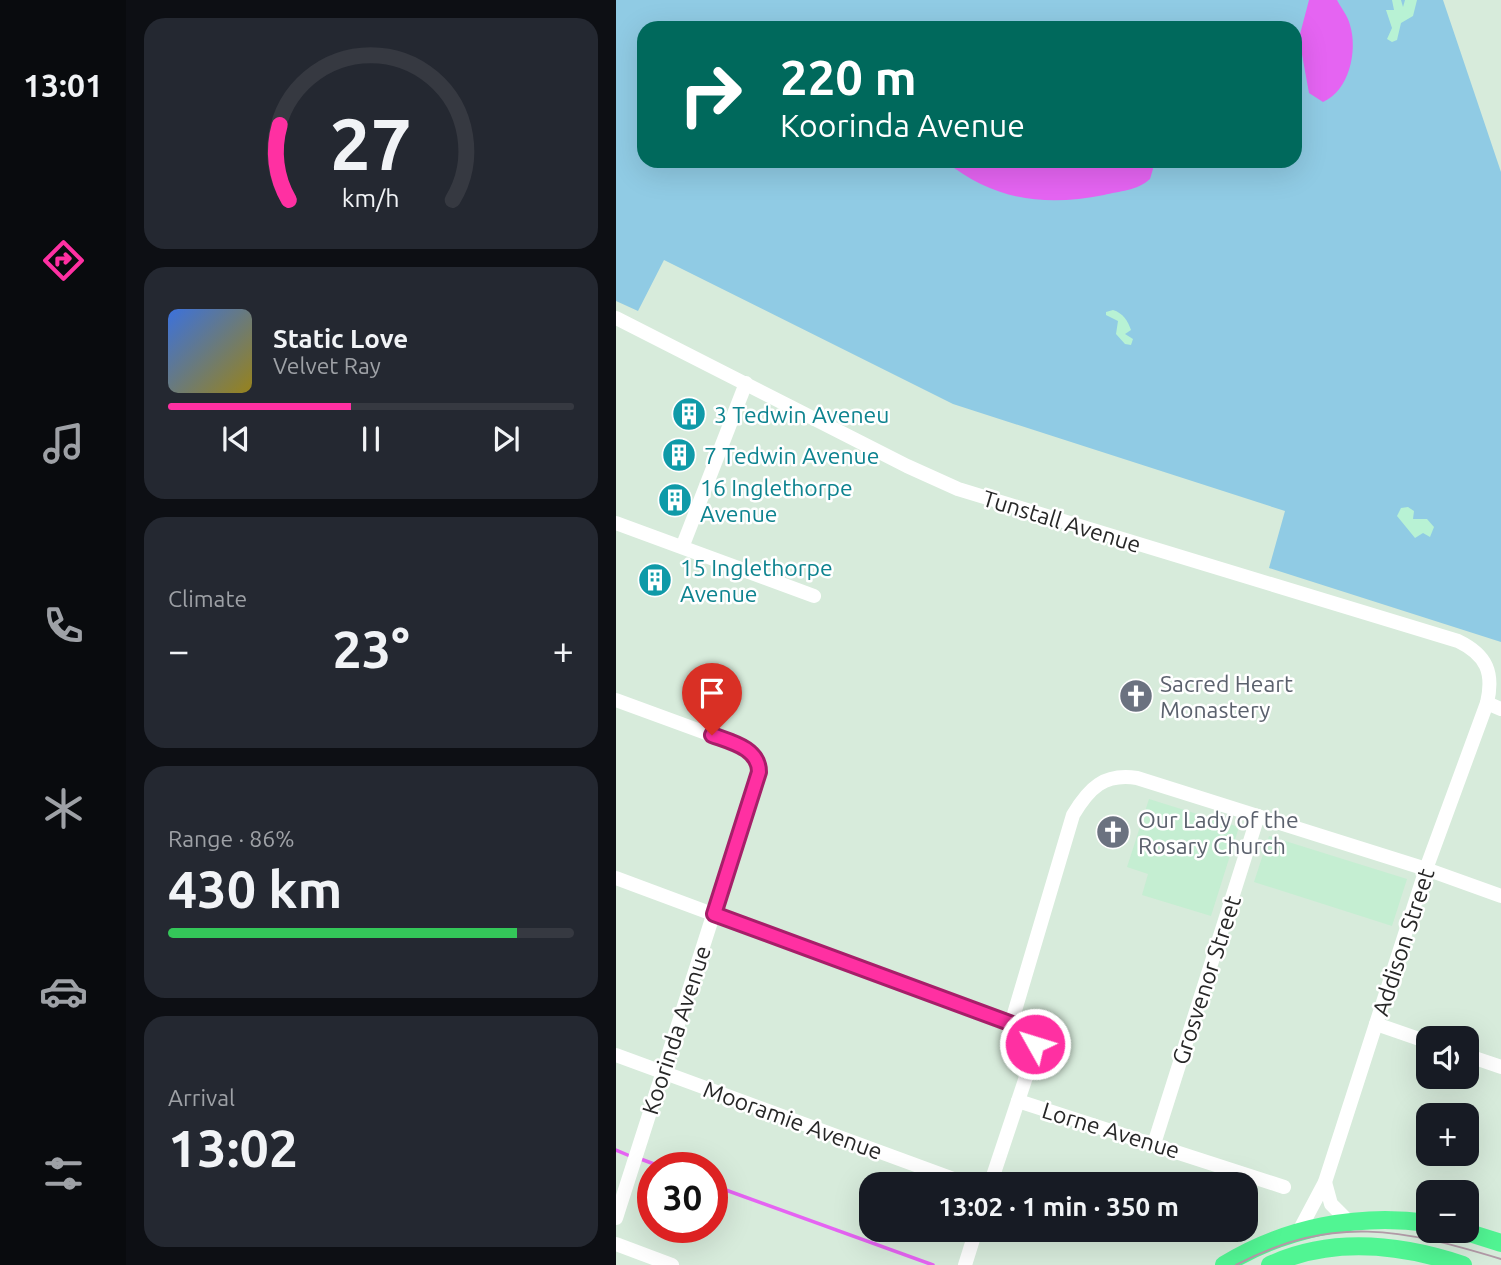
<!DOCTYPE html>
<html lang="en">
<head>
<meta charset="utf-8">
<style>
	:root { --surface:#171b24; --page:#242831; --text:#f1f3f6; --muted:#9ea1a6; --line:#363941; --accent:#ff30a2 }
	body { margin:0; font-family:Ubuntu,sans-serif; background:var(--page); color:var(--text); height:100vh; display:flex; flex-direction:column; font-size:26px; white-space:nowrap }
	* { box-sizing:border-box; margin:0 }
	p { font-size:23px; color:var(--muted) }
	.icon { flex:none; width:38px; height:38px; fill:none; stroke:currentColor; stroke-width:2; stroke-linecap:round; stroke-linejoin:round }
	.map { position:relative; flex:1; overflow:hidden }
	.panel { display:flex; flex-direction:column; gap:18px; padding:18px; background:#0d0f14; width:490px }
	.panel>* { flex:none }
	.banner { position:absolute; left:21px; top:21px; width:665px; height:147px; border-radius:21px; box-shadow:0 7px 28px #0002; background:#00695c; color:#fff; overflow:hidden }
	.tools { position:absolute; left:800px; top:1026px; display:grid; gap:14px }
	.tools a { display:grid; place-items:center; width:63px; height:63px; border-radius:14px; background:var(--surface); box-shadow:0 7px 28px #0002; font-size:35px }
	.speed { position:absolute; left:21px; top:1152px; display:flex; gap:14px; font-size:35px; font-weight:700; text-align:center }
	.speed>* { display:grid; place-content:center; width:91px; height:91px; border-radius:50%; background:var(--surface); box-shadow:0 7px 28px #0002; line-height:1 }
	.speed .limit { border:10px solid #d22; background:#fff; color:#111 }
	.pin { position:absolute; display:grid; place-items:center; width:60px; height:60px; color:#fff; margin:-72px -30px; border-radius:50% 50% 50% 0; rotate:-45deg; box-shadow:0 0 7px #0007 }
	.pin .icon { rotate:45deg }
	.me { position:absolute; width:77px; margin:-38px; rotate:309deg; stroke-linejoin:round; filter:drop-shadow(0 0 5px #0008) }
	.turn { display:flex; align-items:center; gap:24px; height:147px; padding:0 28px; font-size:32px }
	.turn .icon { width:91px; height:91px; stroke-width:2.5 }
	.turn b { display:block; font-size:49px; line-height:60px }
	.big { font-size:52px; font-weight:700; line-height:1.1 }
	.panel .card { flex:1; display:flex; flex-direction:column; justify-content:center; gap:10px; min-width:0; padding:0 24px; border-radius:21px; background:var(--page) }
	.panel .dial { align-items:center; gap:0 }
	.dial svg { height:182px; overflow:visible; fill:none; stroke:var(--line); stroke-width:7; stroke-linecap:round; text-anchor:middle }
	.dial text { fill:var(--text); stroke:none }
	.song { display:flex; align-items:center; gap:21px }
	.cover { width:84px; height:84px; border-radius:10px; background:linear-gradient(135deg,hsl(220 70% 55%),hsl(50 70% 35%)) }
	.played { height:7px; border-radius:4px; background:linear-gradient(90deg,var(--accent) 45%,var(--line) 45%) }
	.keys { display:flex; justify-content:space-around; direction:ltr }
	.heat { display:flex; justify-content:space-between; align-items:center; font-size:38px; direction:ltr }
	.charge { height:10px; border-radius:5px; background:linear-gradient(90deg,#34c759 86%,var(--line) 0) }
	.trip { position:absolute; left:243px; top:1172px; width:399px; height:70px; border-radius:21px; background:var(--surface); box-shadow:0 7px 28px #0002; font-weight:700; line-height:70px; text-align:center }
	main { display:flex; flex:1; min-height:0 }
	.dock { display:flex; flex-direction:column; width:126px; justify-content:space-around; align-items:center; background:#090b0e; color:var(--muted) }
	.dock .icon { width:49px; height:49px }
	.dock .active { color:var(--accent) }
	.dock b { font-size:32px; color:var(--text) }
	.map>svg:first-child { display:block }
	.education { fill:#c5eed2 }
	.green { fill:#90cbe4; fill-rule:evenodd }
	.sand { fill:#b8f2d4 }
	.water { fill:#e564f2 }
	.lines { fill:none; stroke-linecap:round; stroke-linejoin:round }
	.stream { stroke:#e564f2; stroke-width:3.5 }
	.minor { stroke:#fff; stroke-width:14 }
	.major { stroke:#51f593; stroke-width:18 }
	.tram { stroke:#b29aa7; stroke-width:2 }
	.route-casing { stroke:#a61f69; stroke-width:18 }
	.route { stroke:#ff30a2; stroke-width:12 }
	.labels { text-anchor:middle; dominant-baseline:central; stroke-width:5; stroke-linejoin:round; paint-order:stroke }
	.culture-label { font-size:23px; fill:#0d838f; stroke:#fff; text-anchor:start }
	.street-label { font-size:23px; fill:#272727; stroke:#fff }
	.worship-label { font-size:23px; fill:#5b616d; stroke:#fff; text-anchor:start }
</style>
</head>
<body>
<main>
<nav class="dock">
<b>13:01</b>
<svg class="icon active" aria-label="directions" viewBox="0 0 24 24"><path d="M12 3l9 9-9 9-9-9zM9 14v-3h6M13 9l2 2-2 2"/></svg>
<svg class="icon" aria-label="music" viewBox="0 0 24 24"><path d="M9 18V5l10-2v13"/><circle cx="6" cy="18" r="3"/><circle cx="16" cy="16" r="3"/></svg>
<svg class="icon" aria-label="phone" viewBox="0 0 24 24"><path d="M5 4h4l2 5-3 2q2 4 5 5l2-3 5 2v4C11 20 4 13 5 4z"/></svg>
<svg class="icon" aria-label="climate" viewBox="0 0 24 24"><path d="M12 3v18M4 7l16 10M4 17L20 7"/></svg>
<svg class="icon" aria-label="car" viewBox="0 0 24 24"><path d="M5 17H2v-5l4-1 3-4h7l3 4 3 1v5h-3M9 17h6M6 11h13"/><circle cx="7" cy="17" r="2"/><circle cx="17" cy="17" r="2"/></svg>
<svg class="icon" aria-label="filters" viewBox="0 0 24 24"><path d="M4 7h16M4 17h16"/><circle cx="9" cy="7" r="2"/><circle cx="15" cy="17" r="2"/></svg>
</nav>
<section class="panel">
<div class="card dial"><svg viewBox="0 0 100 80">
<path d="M14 69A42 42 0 1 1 86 69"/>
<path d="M14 69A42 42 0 0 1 10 36" stroke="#ff30a2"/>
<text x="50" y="56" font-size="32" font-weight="700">27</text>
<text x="50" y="72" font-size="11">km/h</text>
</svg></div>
<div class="card">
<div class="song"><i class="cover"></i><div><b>Static Love</b><p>Velvet Ray</p></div></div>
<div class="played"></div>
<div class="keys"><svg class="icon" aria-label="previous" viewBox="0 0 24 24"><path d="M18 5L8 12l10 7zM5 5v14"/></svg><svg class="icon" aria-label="pause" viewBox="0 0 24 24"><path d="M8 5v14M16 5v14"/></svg><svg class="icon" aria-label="next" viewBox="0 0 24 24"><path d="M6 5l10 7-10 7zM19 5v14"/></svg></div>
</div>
<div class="card"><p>Climate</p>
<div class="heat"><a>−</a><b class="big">23°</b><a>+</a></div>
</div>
<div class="card"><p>Range · 86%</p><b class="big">430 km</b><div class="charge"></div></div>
<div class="card"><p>Arrival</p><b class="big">13:02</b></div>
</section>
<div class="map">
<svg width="885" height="1265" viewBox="0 0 885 1265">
	<rect width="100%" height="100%" fill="#d7ebdb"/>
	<g class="education">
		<polygon points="533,799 623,827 595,916 526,895 532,874 511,867"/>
		<polygon points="653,836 791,879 776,926 638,882"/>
	</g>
	<path class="green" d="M0,0H827L885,172V642L653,568L669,511L337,404L48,260L22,311L0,301ZM28,28H679V161H28Z"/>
	<g class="sand">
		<polygon points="776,0 785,0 787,7 789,0 801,0 797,16 785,23 781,40 776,42 771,39 776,28 770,10 778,10"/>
		<path d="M497,310C507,313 512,321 515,330L509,334L517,339L515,345L509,344L500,334L502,321L490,315V312Z"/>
		<polygon points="792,507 798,511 797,519 811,519 818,527 814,537 807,533 799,538 781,516 785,508"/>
	</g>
	<g class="water">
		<path d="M693,0H721C725,8 732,16 734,25C742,51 733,91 707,102L693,93L683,38Z"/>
		<path d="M329,161H535L537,169L534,179C521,191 503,191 488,195C428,207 377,200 329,161Z"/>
	</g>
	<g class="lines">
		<g class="stream">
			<polyline points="0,1150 14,1156"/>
			<polyline points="22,1158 46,1167"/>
			<polyline points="96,1185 317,1265"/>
		</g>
		<g class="minor">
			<path d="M0,318L291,466L342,489L842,641C871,655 878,673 871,703L810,869L709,1182L683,1231"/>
			<polyline points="0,523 198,596"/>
			<polyline points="67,545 130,383"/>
			<polyline points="0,700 120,744 143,761 143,772 0,1218"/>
			<polyline points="871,703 885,709"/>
			<polyline points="0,878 416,1033 420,1044 417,1056 374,1185"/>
			<path d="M395,1024L457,815C473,788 488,773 521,778L810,869L885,896"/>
			<polyline points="760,1024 812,1042"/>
			<polyline points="0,1055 354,1185"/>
			<polyline points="850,1055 885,1067"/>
			<polyline points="402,1101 668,1187"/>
			<polyline points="538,1144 642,816"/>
			<polyline points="709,1182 715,1204 734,1223"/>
			<polyline points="0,1244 56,1265"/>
			<polyline points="349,1265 360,1230"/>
		</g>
		<g class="major">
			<polyline points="844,1230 885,1243"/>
			<path d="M608,1265C668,1228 742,1213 812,1223"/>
			<path d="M654,1265C717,1236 784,1244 847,1265"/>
		</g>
		<path class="tram" d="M620,1265C717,1214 786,1229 885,1259"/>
	</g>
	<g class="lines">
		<g class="route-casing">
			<path id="route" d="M96,735C115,742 143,748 143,772L98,914L407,1028L416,1033L419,1044"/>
		</g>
		<use href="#route" class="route"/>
	</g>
	<defs>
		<g id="building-disc" transform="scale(1.75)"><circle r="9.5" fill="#0f9aa8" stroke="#fff"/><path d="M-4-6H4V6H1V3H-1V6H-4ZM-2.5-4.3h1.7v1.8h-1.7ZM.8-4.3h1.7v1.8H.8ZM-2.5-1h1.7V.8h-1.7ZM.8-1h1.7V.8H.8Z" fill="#fff"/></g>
		<g id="church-disc" transform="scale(1.75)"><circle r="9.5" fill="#6b7280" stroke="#fff"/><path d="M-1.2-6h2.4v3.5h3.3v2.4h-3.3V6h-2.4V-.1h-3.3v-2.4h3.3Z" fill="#fff"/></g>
	</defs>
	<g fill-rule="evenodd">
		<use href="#building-disc" x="73" y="414"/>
		<use href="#building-disc" x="63" y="455"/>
		<use href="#building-disc" x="59" y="500"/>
		<use href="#building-disc" x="39" y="580"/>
		<use href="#church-disc" x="520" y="696"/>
		<use href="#church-disc" x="497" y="832"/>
	</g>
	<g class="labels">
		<g class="culture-label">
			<text x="98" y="414">3 Tedwin Aveneu</text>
			<text x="88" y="455">7 Tedwin Avenue</text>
			<text x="84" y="487">16 Inglethorpe<tspan x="84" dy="26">Avenue</tspan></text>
			<text x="64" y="567">15 Inglethorpe<tspan x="64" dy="26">Avenue</tspan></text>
		</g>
		<g class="street-label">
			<text transform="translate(446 521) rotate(17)">Tunstall Avenue</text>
			<text transform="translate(787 942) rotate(-72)">Addison Street</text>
			<text transform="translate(590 980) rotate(-72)">Grosvenor Street</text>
			<text transform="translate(60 1030) rotate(-72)">Koorinda Avenue</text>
			<text transform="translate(177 1120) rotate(20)">Mooramie Avenue</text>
			<text transform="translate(495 1130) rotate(17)">Lorne Avenue</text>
		</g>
		<g class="worship-label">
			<text x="544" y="683">Sacred Heart<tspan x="544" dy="26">Monastery</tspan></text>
			<text x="522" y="819">Our Lady of the<tspan x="522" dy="26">Rosary Church</tspan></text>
		</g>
	</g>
</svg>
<div class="tools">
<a><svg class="icon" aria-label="sound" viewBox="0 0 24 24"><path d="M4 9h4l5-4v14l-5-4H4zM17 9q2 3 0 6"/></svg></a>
<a>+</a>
<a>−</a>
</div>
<div class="speed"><div class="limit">30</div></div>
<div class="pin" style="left:96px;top:735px;background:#d93025"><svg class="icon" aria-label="arrive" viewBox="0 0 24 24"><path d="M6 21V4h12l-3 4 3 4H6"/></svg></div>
<svg class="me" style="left:419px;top:1044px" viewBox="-20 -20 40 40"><circle r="17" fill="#ff30a2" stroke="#fff" stroke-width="3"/><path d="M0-11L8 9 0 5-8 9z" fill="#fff"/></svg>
<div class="trip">13:02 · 1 min · 350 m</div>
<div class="banner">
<div class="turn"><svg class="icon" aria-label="right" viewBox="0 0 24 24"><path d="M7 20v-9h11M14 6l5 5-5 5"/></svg><div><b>220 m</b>Koorinda Avenue</div></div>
</div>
</div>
</main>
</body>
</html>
